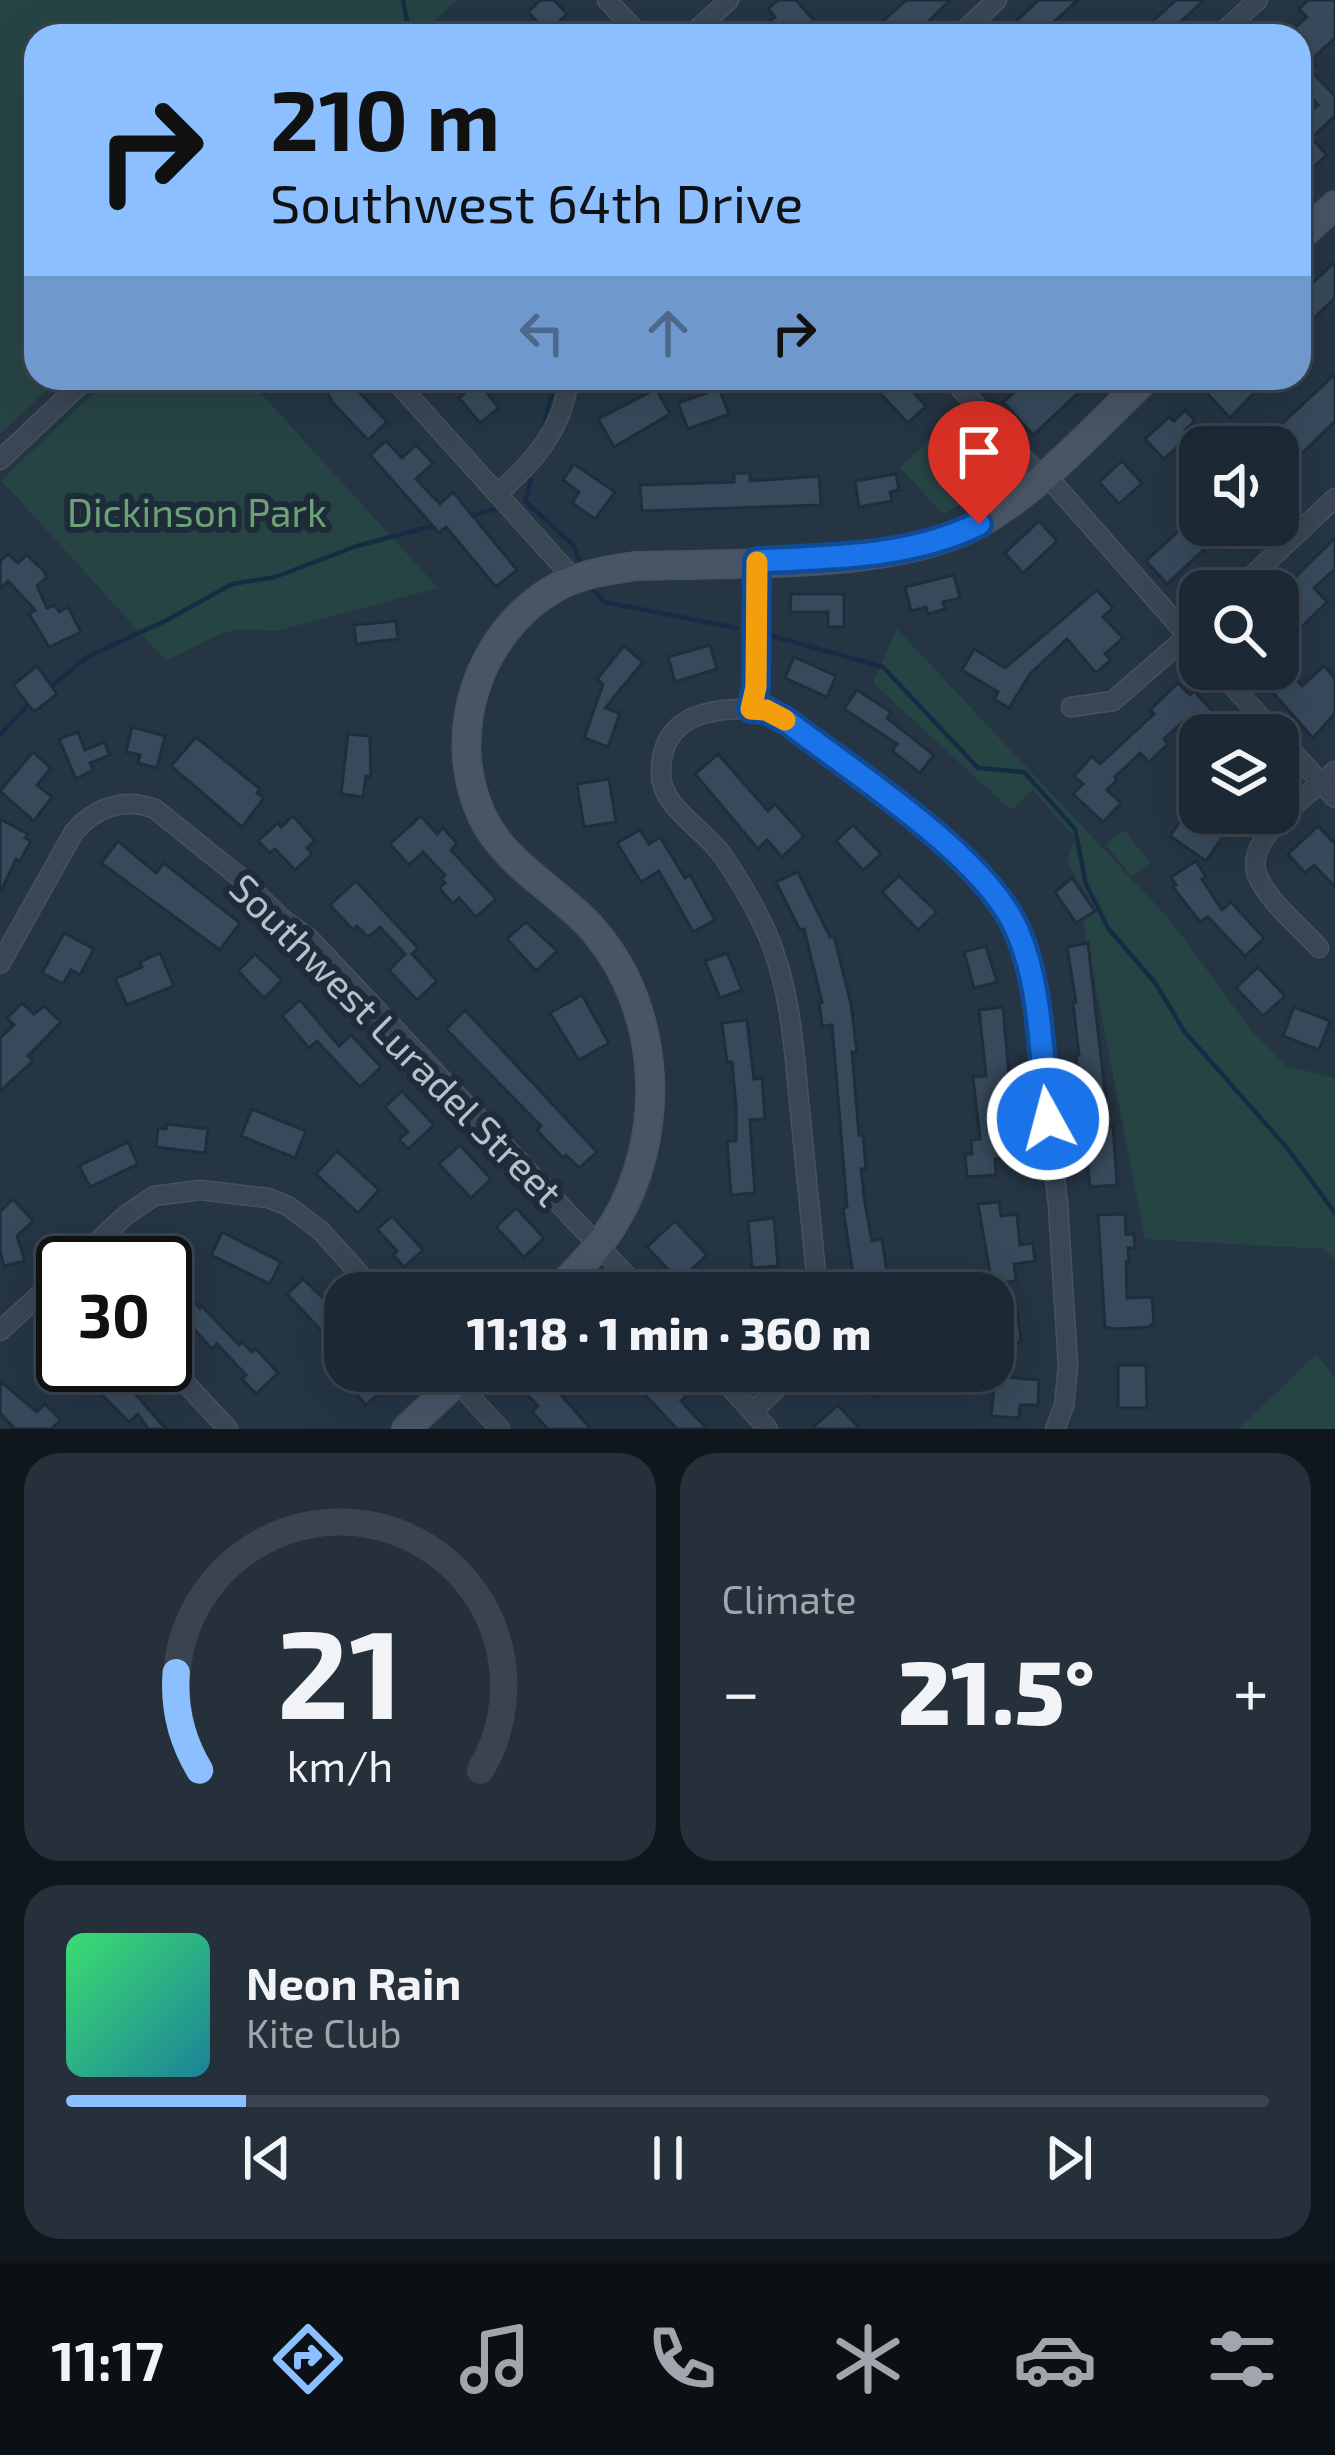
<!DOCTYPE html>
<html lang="en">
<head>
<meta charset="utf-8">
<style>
	:root { --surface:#1c2833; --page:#25303b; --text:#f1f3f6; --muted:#a0a6ac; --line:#3a444e; --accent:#8bbfff }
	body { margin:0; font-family:"Exo 2",sans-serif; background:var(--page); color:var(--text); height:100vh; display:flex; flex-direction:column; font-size:45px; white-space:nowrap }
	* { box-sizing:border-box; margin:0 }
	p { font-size:39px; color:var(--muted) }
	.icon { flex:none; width:66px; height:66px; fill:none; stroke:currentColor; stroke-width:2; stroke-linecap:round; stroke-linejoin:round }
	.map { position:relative; height:1429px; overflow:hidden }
	.side { display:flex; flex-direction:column; gap:24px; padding:24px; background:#0f161c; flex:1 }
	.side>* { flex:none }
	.hud { position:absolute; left:24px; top:24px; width:1287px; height:366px; border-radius:36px; box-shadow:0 12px 48px #0002,0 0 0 3px var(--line); background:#8bbfff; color:#111; overflow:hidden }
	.controls { position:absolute; left:1179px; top:426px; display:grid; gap:24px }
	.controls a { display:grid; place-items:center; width:120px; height:120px; border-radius:24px; background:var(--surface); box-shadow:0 12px 48px #0002,0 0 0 3px var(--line); font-size:60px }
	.speed { position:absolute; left:36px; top:1236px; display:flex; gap:24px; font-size:60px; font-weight:700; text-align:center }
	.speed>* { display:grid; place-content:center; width:156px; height:156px; border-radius:50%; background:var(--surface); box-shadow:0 12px 48px #0002,0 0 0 3px var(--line); line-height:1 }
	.speed .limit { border:6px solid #111; border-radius:18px; background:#fff; color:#111 }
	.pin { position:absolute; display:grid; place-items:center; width:102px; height:102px; color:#fff; margin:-123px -51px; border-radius:50% 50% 50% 0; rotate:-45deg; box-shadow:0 0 12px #0007 }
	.pin .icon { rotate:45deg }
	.me { position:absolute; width:132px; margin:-66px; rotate:353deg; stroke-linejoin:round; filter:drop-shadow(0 0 9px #0008) }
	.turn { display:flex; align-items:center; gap:42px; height:252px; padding:0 48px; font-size:54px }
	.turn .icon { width:156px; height:156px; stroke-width:2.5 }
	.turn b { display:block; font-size:84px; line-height:102px }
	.lanes { display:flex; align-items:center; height:114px; padding:0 48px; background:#0003; justify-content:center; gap:60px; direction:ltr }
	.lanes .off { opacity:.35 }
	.big { font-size:90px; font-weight:800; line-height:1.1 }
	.side .widget { flex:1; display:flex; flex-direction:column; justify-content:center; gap:18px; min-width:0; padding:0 42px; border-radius:36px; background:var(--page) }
	.side .dial { align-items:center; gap:0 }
	.dial svg { height:312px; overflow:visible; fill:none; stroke:var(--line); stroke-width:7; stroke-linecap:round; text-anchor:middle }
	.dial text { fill:var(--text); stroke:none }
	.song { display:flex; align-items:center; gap:36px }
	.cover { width:144px; height:144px; border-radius:18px; background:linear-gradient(135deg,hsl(140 70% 55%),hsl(190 70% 35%)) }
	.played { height:12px; border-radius:6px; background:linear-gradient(90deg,var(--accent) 15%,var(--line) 15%) }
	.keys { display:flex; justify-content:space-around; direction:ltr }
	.heat { display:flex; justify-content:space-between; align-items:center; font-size:66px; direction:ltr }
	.side .tiles { flex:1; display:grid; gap:24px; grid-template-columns:1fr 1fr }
	.widget:last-child { grid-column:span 2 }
	.trip { position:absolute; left:324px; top:1272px; width:690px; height:120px; border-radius:36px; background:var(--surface); box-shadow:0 12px 48px #0002,0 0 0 3px var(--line); font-weight:800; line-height:120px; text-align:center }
	.dock { display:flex; height:192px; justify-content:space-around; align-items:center; background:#0b1014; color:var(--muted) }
	.dock .icon { width:84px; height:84px }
	.dock .current { color:var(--accent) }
	.dock b { font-size:54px; color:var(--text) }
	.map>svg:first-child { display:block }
	.green { fill:#274445 }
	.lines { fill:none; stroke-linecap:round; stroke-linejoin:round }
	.stream { stroke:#172c44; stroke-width:4.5 }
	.building { fill:#37495b; stroke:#202d3b; stroke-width:3 }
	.street-casing { stroke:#465260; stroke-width:21 }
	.secondary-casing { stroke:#465260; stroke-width:30 }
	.street { stroke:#3a4654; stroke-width:18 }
	.secondary { stroke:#475567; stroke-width:27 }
	.route-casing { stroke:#114b97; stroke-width:30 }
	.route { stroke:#1a73e8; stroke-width:21 }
	.slow { stroke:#f59e0b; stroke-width:21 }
	.labels { text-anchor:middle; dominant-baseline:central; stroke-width:12; stroke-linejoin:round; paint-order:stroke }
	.park-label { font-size:39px; fill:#6da075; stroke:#1e2b39 }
	.street-label { font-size:39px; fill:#b7c1cd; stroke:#1e2b39 }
</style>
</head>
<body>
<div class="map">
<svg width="1335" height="1429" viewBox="0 0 1335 1429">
	<rect width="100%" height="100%" fill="#253544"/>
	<g class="green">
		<polygon points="0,0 457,0 418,36 36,36 36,378 60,378 0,434"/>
		<polygon points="110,378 247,378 438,588 277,631 239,629 222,633 166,661 1,480"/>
		<polygon points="958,414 1009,472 977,496 943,514 900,467"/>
		<polygon points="897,629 1170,920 1251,1030 1286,1066 1335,1078 1335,1259 1323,1249 1145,1239 1083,921 1096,912 1067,861 1075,838 1033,790 1011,810 873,683"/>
		<polygon points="1124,830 1150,862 1132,877 1106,845"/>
		<polygon points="1316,1355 1335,1377 1335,1429 1238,1429"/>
	</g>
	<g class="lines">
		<g class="stream">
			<polyline points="403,0 410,36"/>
			<polyline points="543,430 553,387 549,378"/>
			<polyline points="525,501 573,545 580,561"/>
			<polyline points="525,501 531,480"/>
			<polyline points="470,516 499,508"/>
			<polyline points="593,590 605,602 736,628"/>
			<polyline points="772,636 883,667 978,768 1024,772 1075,829 1086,884 1108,928 1156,984 1184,1031 1288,1149 1335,1213"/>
			<polyline points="47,690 87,657 167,620 232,584 275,577 357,546 436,525"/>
			<polyline points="0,735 29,704"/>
		</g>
	</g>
	<g class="building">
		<polygon points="541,0 554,0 567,14 548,33 528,12"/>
		<polygon points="778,0 796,0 817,24 804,36 753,36 775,17 768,9"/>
		<polygon points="906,0 950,0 914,36 867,36"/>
		<polygon points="1039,0 1078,0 1038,36 1000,36"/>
		<polygon points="1176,0 1204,0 1166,36 1137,36"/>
		<polygon points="1308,0 1335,0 1335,38 1310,61 1316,66 1311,71 1335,96 1335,116 1311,138 1327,155 1310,170 1299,158 1299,122 1318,105 1299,84 1299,36 1285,36 1307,17 1299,9"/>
		<polygon points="1335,262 1335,298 1314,318 1310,314 1299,324 1299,280 1307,288"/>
		<polygon points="1335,374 1335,421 1278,477 1278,447 1257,447"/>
		<polygon points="321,378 346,378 387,422 368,440 332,402"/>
		<polygon points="452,378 475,378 499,408 480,423 459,398 464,394"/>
		<polygon points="700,378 715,378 729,414 688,429 678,403 706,393"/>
		<polygon points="866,378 900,378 926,406 908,423"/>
		<polygon points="1009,378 1094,378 1033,435 1003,402 1018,389"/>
		<polygon points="1206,378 1268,378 1230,418 1206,392 1213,386"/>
		<polygon points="656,389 670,414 614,447 598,419"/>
		<polygon points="1185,410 1195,421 1185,430 1190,435 1164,459 1145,439 1169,417 1174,421"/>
		<polygon points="386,441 402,458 416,445 433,463 416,479 440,504 453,492 517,570 496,587 446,527 439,533 370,455"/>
		<polygon points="1122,461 1142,483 1119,504 1099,482"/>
		<polygon points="574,464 615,492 595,519 572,503 579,492 563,480"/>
		<polygon points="734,473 750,473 750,481 819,476 821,505 642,511 640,485 734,482"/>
		<polygon points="896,474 899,490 890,492 892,501 859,507 855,481"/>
		<polygon points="1197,514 1200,525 1230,525 1167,584 1146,561"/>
		<polygon points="1039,521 1057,541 1023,573 1005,553"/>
		<polygon points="1335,538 1335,569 1314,588 1327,602 1278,650 1278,594"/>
		<polygon points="8,554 18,563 27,555 43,570 47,577 37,586 47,608 55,605 59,612 68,607 81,632 49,647 29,614 35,610 8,581 0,589 0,561"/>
		<polygon points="954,575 960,598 943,602 945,609 928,614 926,607 911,611 905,587"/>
		<polygon points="1097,590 1113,608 1103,617 1123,638 1105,654 1111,660 1096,673 1067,639 1030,674 1009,708 994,699 998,692 962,670 974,649 1005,668"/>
		<polygon points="791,594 844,594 844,627 828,627 828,612 790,612"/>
		<polygon points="396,621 398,639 356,644 354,625"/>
		<polygon points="710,645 717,669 675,682 668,657"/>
		<polygon points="624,646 643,662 605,708 620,713 608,747 584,738 603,684 597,679"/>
		<polygon points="794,657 836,676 827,697 785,678"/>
		<polygon points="37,666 57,694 34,712 13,685"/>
		<polygon points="1324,666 1335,678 1335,713 1313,738 1252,669 1286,669 1302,686"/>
		<polygon points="1178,683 1190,695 1194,691 1218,717 1201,733 1187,718 1164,739 1168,744 1149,762 1140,753 1115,777 1117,780 1107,790 1121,803 1103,822 1073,794 1083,784 1074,776 1092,756 1100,764 1154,714 1150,710"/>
		<polygon points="857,690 891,712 887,718 934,755 920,773 892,751 897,744 844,709"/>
		<polygon points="132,727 165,736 157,768 138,763 140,755 126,752"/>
		<polygon points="78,732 85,750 104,742 110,755 90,763 93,770 76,779 59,739"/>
		<polygon points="348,734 370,736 371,777 366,776 363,797 341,794"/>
		<polygon points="196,737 260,789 257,793 264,798 242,827 171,766"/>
		<polygon points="33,752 51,768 37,785 52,797 34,821 0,791"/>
		<polygon points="718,754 768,811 775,804 804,836 782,857 767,840 758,849 695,774"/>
		<polygon points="609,779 616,822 584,827 577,784"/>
		<polygon points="1188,810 1239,813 1206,861 1170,836"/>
		<polygon points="293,816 315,841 307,848 312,854 295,870 275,849 270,853 258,841 278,823 281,827"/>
		<polygon points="421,816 437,834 443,828 457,843 451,850 496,899 476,917 459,898 453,904 439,888 445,883 441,879 445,875 423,852 409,865 390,844"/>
		<polygon points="0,819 28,834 25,838 31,841 20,861 16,859 0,893"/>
		<polygon points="853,825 881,854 863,870 836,841"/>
		<polygon points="1318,826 1335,844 1335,887 1314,865 1305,873 1288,854"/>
		<polygon points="640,830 649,844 660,837 685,878 690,875 715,920 693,932 659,871 641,882 617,843"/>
		<polygon points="118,841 156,873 164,863 240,923 220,950 101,863"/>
		<polygon points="1196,861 1206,877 1202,879 1222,910 1231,902 1264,938 1245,956 1208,917 1200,922 1173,887 1176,885 1171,877"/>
		<polygon points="798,872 830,937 834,936 851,1004 857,1052 852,1052 859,1135 863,1135 866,1169 861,1169 865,1204 872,1241 882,1239 890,1293 856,1293 843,1208 847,1207 832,1025 822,1026 819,1002 822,1002 804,929 800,930 776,882"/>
		<polygon points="899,876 937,912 918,930 882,892"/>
		<polygon points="1072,878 1095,911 1076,923 1055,892"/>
		<polygon points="356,881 418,948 412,954 437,981 417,1000 389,970 405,954 380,927 368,937 357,926 353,930 330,905"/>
		<polygon points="526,922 557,951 536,971 507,939"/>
		<polygon points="64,933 94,949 80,975 71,970 63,984 42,973"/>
		<polygon points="1088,943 1109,1127 1113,1126 1117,1185 1090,1187 1076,1055 1079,1055 1073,1002 1076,1002 1067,947"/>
		<polygon points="986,946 997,982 974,988 964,952"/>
		<polygon points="160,953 174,986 127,1005 115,979 142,967 140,962"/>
		<polygon points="727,953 742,990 720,998 705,961"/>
		<polygon points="255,954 282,980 264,998 238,971"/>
		<polygon points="1258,967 1285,996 1263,1016 1236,988"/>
		<polygon points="582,995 609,1043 579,1060 550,1013"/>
		<polygon points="300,1000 339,1046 351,1035 381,1067 360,1087 317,1041 309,1048 282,1016"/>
		<polygon points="22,1003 34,1014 44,1006 61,1022 28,1056 33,1061 0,1091 0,1038 14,1025 7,1018"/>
		<polygon points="1003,1007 1011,1098 996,1099 1000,1137 1011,1136 1013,1157 995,1159 996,1175 967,1177 965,1154 972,1154 971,1140 980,1139 973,1077 986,1076 979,1010"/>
		<polygon points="1294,1007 1330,1021 1319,1050 1283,1036"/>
		<polygon points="465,1010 597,1152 579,1168 566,1155 563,1158 537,1130 541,1126 446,1029"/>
		<polygon points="747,1020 754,1079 762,1078 765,1119 750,1120 755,1193 731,1195 727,1141 736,1141 736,1107 732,1062 727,1062 722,1023"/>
		<polygon points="402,1091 434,1125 408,1149 399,1139 408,1132 385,1107"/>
		<polygon points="252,1109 306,1131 295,1158 241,1136"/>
		<polygon points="167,1124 208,1129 205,1153 156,1147 158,1128 166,1129"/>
		<polygon points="128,1142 138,1164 90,1187 79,1166"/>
		<polygon points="460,1145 491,1179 471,1198 439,1164"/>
		<polygon points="337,1151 379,1190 358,1213 316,1174"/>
		<polygon points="13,1199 33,1221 17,1236 25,1261 4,1266 0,1251 0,1212"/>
		<polygon points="999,1202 1001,1216 1017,1214 1020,1245 1033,1243 1035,1261 1014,1264 1016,1281 992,1284 978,1204"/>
		<polygon points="516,1208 544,1238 524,1257 496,1227"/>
		<polygon points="1125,1214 1126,1234 1134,1234 1135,1248 1128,1248 1129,1262 1126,1262 1127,1298 1152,1297 1154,1323 1149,1327 1115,1329 1105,1327 1098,1215"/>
		<polygon points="392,1216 423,1250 404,1267 393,1255 397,1251 377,1229"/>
		<polygon points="774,1218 778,1266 752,1268 748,1221"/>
		<polygon points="675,1221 707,1255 679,1281 647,1247"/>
		<polygon points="222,1232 281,1262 270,1284 211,1255"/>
		<polygon points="161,1243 171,1255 166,1260 187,1283 182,1288 200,1308 202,1306 239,1345 242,1342 252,1352 256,1349 278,1373 256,1394 242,1379 246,1375 217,1344 212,1349 165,1297 165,1261 139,1263"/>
		<polygon points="439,1272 460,1293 417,1293"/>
		<polygon points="303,1279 345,1319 345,1329 332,1342 287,1294"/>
		<polygon points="1017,1307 1021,1342 997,1344 993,1309"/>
		<polygon points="63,1333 63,1367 55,1374 39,1358"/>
		<polygon points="72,1365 110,1365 166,1429 148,1429 138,1414 129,1422"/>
		<polygon points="1118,1365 1146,1365 1147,1408 1118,1408"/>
		<polygon points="352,1371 382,1371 392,1382 366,1405 350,1387 359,1379"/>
		<polygon points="524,1371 540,1371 591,1429 548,1429 532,1412 538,1406 514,1381"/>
		<polygon points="623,1371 656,1371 668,1384 672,1380 686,1396 681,1401 707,1429 677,1429"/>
		<polygon points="857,1371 888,1371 878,1397 851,1387"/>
		<polygon points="995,1376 1039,1380 1038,1405 1020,1405 1019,1418 991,1416"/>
		<polygon points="0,1381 37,1412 45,1404 61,1420 51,1429 15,1429 0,1413"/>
		<polygon points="838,1405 860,1429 811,1429"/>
	</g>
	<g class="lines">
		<g class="street-casing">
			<g id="street">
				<polyline points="607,0 641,36"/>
				<polyline points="690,36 729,0"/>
				<polyline points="958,36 997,0"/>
				<polyline points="1218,36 1258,0"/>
				<polyline points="393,378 574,579"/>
				<polyline points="951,378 1033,468 1055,485 1200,650"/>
				<polyline points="0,460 87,378"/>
				<path d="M497,494C534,462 563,429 569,378"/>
				<polyline points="757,561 756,687 751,709 766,710 789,721 964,859 997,894 1017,930 1033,992 1058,1204 1068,1366 1064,1406 1055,1429"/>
				<polyline points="1236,591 1335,498"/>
				<polyline points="1217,669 1277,735"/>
				<polyline points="1071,707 1113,701 1200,625"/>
				<path d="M751,709C706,708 660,717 661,774C661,806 702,828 720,852C738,877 753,903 766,931C791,988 794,1049 800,1111C806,1171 812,1232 818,1293"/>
				<polyline points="1278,736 1335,798"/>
				<path d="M1319,948C1300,927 1270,903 1258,877C1241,839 1309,795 1335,771"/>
				<path d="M0,964L74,832C94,808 124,797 155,809L242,879L281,918L309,938L643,1293"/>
				<polyline points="74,1263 126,1215 154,1196 200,1190 268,1198 288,1206 321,1231 377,1293"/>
				<polyline points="0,1331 63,1273"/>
				<polyline points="165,1361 228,1429"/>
				<polyline points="447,1371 500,1429"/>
				<polyline points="715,1371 768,1429"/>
				<polyline points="753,1412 794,1371"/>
			</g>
		</g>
		<g class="secondary-casing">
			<g id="secondary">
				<polyline points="1299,238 1335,205"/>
				<path d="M553,1293C575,1273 597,1250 613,1225C667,1138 663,1013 596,933C562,892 506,867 482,816C444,734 478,631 557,587C581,574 609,570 636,566C735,562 896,571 980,523C1043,487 1095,427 1147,378"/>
				<polyline points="406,1429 468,1371"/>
			</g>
		</g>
		<use href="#street" class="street"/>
		<use href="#secondary" class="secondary"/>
	</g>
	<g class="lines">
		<g class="route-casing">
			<path id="route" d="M979,524C908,558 834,557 757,561L756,687L751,709L766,710L788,722C854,773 985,856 1017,930C1042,987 1041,1058 1048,1119"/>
		</g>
		<use href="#route" class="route"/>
		<polyline class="slow" points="757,562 756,687 751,709 766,710 785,720"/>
	</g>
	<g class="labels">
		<g class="park-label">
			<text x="197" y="511">Dickinson Park</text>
		</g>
		<g class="street-label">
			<text transform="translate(397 1039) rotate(45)">Southwest Luradel Street</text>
		</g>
	</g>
</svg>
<div class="controls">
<a><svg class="icon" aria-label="sound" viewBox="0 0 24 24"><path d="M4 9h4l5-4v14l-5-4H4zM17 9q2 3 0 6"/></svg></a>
<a><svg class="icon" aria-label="search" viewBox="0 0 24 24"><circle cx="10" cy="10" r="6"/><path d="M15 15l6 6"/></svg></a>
<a><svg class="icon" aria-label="layers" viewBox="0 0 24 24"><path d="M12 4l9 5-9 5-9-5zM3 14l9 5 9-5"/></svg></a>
</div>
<div class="speed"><div class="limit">30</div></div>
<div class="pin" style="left:979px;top:524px;background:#d93025"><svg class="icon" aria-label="arrive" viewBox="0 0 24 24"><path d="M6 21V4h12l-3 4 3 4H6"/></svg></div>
<svg class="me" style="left:1048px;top:1119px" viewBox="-20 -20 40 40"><circle r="17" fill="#1a73e8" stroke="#fff" stroke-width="3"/><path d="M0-11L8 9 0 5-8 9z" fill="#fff"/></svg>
<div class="trip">11:18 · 1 min · 360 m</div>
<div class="hud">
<div class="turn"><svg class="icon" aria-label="right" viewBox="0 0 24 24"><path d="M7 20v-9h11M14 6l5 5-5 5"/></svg><div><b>210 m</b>Southwest 64th Drive</div></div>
<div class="lanes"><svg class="icon off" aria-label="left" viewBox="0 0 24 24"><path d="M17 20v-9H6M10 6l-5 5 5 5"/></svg><svg class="icon off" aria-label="ahead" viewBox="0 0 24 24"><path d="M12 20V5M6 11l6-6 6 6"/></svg><svg class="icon" aria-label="right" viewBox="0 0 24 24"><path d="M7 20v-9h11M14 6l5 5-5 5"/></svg></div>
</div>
</div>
<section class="side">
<div class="tiles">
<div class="widget dial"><svg viewBox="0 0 100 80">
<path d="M14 69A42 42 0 1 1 86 69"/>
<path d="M14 69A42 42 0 0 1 8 44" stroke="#8bbfff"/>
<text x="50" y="56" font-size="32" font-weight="700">21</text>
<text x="50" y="72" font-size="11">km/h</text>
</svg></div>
<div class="widget"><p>Climate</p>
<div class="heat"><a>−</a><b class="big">21.5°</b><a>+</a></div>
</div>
<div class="widget">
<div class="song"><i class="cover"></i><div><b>Neon Rain</b><p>Kite Club</p></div></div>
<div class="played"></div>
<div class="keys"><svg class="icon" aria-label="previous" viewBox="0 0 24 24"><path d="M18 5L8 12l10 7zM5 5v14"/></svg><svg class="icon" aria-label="pause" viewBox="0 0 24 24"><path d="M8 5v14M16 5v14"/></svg><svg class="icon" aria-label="next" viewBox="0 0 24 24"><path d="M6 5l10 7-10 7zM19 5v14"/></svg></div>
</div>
</div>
</section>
<nav class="dock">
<b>11:17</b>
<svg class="icon current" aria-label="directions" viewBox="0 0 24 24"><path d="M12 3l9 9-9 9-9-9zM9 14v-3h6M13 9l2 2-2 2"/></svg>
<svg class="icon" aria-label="music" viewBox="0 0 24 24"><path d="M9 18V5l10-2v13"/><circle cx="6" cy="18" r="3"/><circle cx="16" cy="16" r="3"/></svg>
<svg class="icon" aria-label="phone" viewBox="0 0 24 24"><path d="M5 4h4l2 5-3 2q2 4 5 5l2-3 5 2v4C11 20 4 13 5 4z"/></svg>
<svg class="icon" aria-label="climate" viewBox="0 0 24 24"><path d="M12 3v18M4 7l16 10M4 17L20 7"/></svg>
<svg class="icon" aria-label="car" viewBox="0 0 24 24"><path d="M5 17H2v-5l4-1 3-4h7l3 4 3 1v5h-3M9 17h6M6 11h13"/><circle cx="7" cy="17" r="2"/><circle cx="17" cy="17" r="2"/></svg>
<svg class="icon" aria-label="filters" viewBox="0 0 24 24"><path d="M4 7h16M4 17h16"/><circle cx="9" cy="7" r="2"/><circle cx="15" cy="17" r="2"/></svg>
</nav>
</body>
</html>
